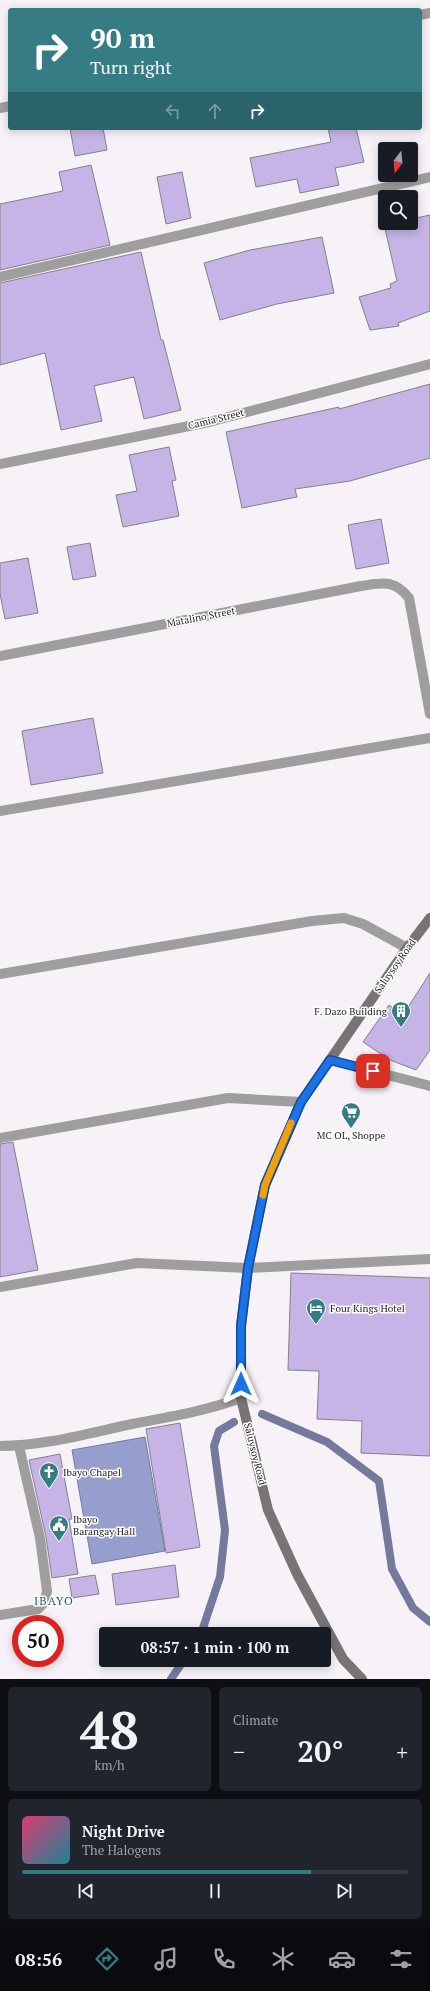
<!DOCTYPE html>
<html lang="en">
<head>
<meta charset="utf-8">
<style>
	:root { --surface:#171b24; --page:#20242c; --text:#f1f3f6; --muted:#9ea1a6; --line:#363941; --accent:#357c85 }
	body { margin:0; font-family:"PT Serif",serif; background:var(--page); color:var(--text); height:100vh; display:flex; flex-direction:column; font-size:15px; white-space:nowrap }
	* { box-sizing:border-box; margin:0 }
	p { font-size:13px; color:var(--muted) }
	.icon { flex:none; width:22px; height:22px; fill:none; stroke:currentColor; stroke-width:2; stroke-linecap:round; stroke-linejoin:round }
	.map { position:relative; height:1679px; overflow:hidden }
	.drawer { display:flex; flex-direction:column; gap:8px; padding:8px; background:#0d0f14; flex:1 }
	.drawer>* { flex:none }
	.top-card { position:absolute; left:8px; top:8px; width:414px; height:122px; border-radius:4px; box-shadow:0 2px 10px #0003; background:#357c85; color:#fff; overflow:hidden }
	.needle { width:26px; rotate:196deg }
	.fabs { position:absolute; left:378px; top:142px; display:grid; gap:8px }
	.fabs a { display:grid; place-items:center; width:40px; height:40px; border-radius:4px; background:var(--surface); box-shadow:0 2px 10px #0003; font-size:20px }
	.speed { position:absolute; left:12px; top:1615px; display:flex; gap:8px; font-size:20px; font-weight:700; text-align:center }
	.speed>* { display:grid; place-content:center; width:52px; height:52px; border-radius:50%; background:var(--surface); box-shadow:0 2px 10px #0003; line-height:1 }
	.speed .limit { border:6px solid #d22; background:#fff; color:#111 }
	.pin { position:absolute; display:grid; place-items:center; width:34px; height:34px; color:#fff; margin:-17px; border-radius:8px; box-shadow:0 2px 6px #0006 }
	.me { position:absolute; width:44px; margin:-22px; rotate:0deg; stroke-linejoin:round; filter:drop-shadow(0 0 3px #0008) }
	.turn { display:flex; align-items:center; gap:14px; height:84px; padding:0 16px; font-size:18px }
	.turn .icon { width:52px; height:52px; stroke-width:2.5 }
	.turn b { display:block; font-size:28px; line-height:34px }
	.lanes { display:flex; align-items:center; height:38px; padding:0 16px; background:#0003; justify-content:center; gap:20px; direction:ltr }
	.lanes .off { opacity:.35 }
	.big { font-size:30px; font-weight:700; line-height:1.1 }
	.drawer .tile { flex:1; display:flex; flex-direction:column; justify-content:center; gap:6px; min-width:0; padding:0 14px; border-radius:6px; background:var(--page) }
	.drawer .dial { align-items:center; gap:0 }
	.dial b { font-size:52px; line-height:1 }
	.song { display:flex; align-items:center; gap:12px }
	.cover { width:48px; height:48px; border-radius:6px; background:linear-gradient(135deg,hsl(340 70% 55%),hsl(190 70% 35%)) }
	.played { height:4px; border-radius:2px; background:linear-gradient(90deg,var(--accent) 75%,var(--line) 75%) }
	.keys { display:flex; justify-content:space-around; direction:ltr }
	.heat { display:flex; justify-content:space-between; align-items:center; font-size:22px; direction:ltr }
	.drawer .tiles { flex:1; display:grid; gap:8px; grid-template-columns:1fr 1fr }
	.tile:last-child { grid-column:span 2 }
	.trip { position:absolute; left:99px; top:1627px; width:232px; height:40px; border-radius:4px; background:var(--surface); box-shadow:0 2px 10px #0003; font-weight:700; line-height:40px; text-align:center }
	.tab-bar { display:flex; height:64px; justify-content:space-around; align-items:center; background:#090b0e; color:var(--muted) }
	.tab-bar .icon { width:28px; height:28px }
	.tab-bar .current { color:var(--accent) }
	.tab-bar b { font-size:18px; color:var(--text) }
	.map>svg:first-child { display:block }
	.water { fill:#969ece; stroke:#757a9c }
	.lines { fill:none; stroke-linecap:round; stroke-linejoin:round }
	.stream { stroke:#757a9c; stroke-width:8 }
	.building { fill:#c5b4e5; stroke:#838187 }
	.service { stroke:#a09d9e; stroke-width:10 }
	.minor { stroke:#a09d9e; stroke-width:10 }
	.secondary { stroke:#787375; stroke-width:10 }
	.route-casing { stroke:#114b97; stroke-width:10 }
	.route { stroke:#1a73e8; stroke-width:7 }
	.slow { stroke:#f59e0b; stroke-width:7 }
	.labels { text-anchor:middle; dominant-baseline:central; stroke-width:3; stroke-linejoin:round; paint-order:stroke }
	.street-label { font-size:10px; fill:#272527; stroke:#fff }
	.poi-label { font-size:10px; fill:#272527; stroke:#fff; text-anchor:start }
	.quarter-label { font-size:12px; letter-spacing:1px; fill:#255e65; stroke:#fff }
</style>
</head>
<body>
<div class="map">
<svg width="430" height="1679" viewBox="0 0 430 1679">
	<rect width="100%" height="100%" fill="#f7f2f7"/>
	<polygon class="water" points="145,1437 165,1551 92,1564 72,1450"/>
	<g class="lines">
		<g class="stream">
			<polyline points="262,1414 327,1442 379,1481 392,1569 413,1608 430,1622"/>
			<polyline points="201,1634 220,1577 225,1530 214,1446 219,1431 234,1422"/>
			<polyline points="171,1679 184,1660"/>
		</g>
	</g>
	<g class="building">
		<polygon points="70,128 103,128 107,150 75,156"/>
		<polygon points="328,128 356,128 364,162 335,168 339,185 300,193 297,179 256,187 250,158 331,142"/>
		<polygon points="91,165 110,245 0,270 0,204 63,191 59,172"/>
		<polygon points="182,172 191,218 166,224 157,177"/>
		<polygon points="430,215 430,311 398,323 399,326 370,330 359,297 391,288 390,284 397,281 384,224 411,223 411,219"/>
		<polygon points="322,237 334,293 277,304 220,320 204,263 250,250"/>
		<polygon points="141,252 161,340 163,340 181,410 144,419 134,377 94,386 102,421 61,430 45,353 0,365 0,283"/>
		<polygon points="430,384 430,458 350,481 295,489 297,497 242,508 226,432 339,407 339,409"/>
		<polygon points="169,447 176,480 172,481 179,516 123,527 116,495 137,491 129,455"/>
		<polygon points="381,519 389,563 356,569 348,525"/>
		<polygon points="90,543 96,576 73,580 67,547"/>
		<polygon points="28,558 38,613 5,619 0,594 0,563"/>
		<polygon points="93,718 103,773 31,785 22,731"/>
		<polygon points="430,973 430,1050 416,1070 390,1060 363,1042 389,1005 403,1015"/>
		<polygon points="13,1142 38,1270 0,1277 0,1144"/>
		<polygon points="291,1273 430,1278 430,1456 361,1453 362,1421 317,1419 319,1371 288,1370"/>
		<polygon points="180,1423 200,1547 166,1553 146,1429"/>
		<polygon points="60,1454 72,1519 69,1519 78,1574 52,1578 46,1537 29,1460"/>
		<polygon points="175,1565 179,1597 116,1605 112,1574"/>
		<polygon points="95,1575 99,1594 72,1598 69,1579"/>
	</g>
	<g class="lines">
		<g class="service">
			<path d="M0,1446C44,1446 89,1433 132,1424C168,1417 206,1411 241,1398"/>
			<polyline points="19,1446 40,1538 47,1591"/>
		</g>
		<g class="minor">
			<polyline points="420,15 430,13"/>
			<polyline points="0,108 10,106"/>
			<polyline points="0,277 430,177"/>
			<polyline points="0,464 209,422 430,364"/>
			<path d="M0,656L361,586C383,583 394,579 409,598L430,714"/>
			<polyline points="0,811 430,738"/>
			<polyline points="0,974 312,921 344,918 363,924 407,948"/>
			<polyline points="330,1060 430,1086"/>
			<polyline points="0,1138 228,1098 301,1102"/>
			<polyline points="0,1287 137,1263 248,1268 430,1259"/>
			<polyline points="0,1615 38,1609 44,1603 47,1591"/>
		</g>
		<polyline class="secondary" points="362,1679 343,1659 297,1574 268,1510 241,1398 241,1326 248,1268 265,1185 301,1102 407,948 430,918"/>
	</g>
	<g class="lines">
		<g class="route-casing">
			<polyline id="route" points="241,1384 241,1326 248,1268 265,1185 301,1102 330,1060 373,1071"/>
		</g>
		<use href="#route" class="route"/>
		<polyline class="slow" points="263,1195 265,1185 291,1123"/>
	</g>
	<defs>
		<g id="building-pin" transform="scale(1)"><path d="M0 17L-7.5 6A9.5 9.5 0 1 1 7.5 6Z" fill="#357c85" stroke="#fff"/><path d="M-4-6H4V6H1V3H-1V6H-4ZM-2.5-4.3h1.7v1.8h-1.7ZM.8-4.3h1.7v1.8H.8ZM-2.5-1h1.7V.8h-1.7ZM.8-1h1.7V.8H.8Z" fill="#fff"/></g>
		<g id="supermarket-pin" transform="scale(1)"><path d="M0 17L-7.5 6A9.5 9.5 0 1 1 7.5 6Z" fill="#357c85" stroke="#fff"/><path d="M-6-5.5h2.5l.6 2H6L4.5 2H-2.5L-4.4-4H-6ZM-1.5 3.2a1.3 1.3 0 1 0 .1 0ZM3 3.2a1.3 1.3 0 1 0 .1 0Z" fill="#fff"/></g>
		<g id="hotel-pin" transform="scale(1)"><path d="M0 17L-7.5 6A9.5 9.5 0 1 1 7.5 6Z" fill="#357c85" stroke="#fff"/><path d="M-6-4.5h1.5V1H6V5H4.5V3h-9V5H-6ZM-4 0a1.8 1.8 0 1 1 3.6 0ZM.5 0V-2.5h3Q6-2.5 6 0Z" fill="#fff"/></g>
		<g id="church-pin" transform="scale(1)"><path d="M0 17L-7.5 6A9.5 9.5 0 1 1 7.5 6Z" fill="#357c85" stroke="#fff"/><path d="M-1.2-6h2.4v3.5h3.3v2.4h-3.3V6h-2.4V-.1h-3.3v-2.4h3.3Z" fill="#fff"/></g>
		<g id="civic-pin" transform="scale(1)"><path d="M0 17L-7.5 6A9.5 9.5 0 1 1 7.5 6Z" fill="#357c85" stroke="#fff"/><path d="M-.6-6.5H3V-4.5H.6V-3L4-1V1h2V6H-6V1h2V-1L-.6-3ZM-1.2 2.5V6h2.4V2.5Z" fill="#fff"/></g>
	</defs>
	<g fill-rule="evenodd">
		<use href="#building-pin" x="401" y="1011"/>
		<use href="#supermarket-pin" x="351" y="1112"/>
		<use href="#hotel-pin" x="316" y="1308"/>
		<use href="#church-pin" x="49" y="1472"/>
		<use href="#civic-pin" x="59" y="1525"/>
	</g>
	<g class="labels">
		<g class="street-label">
			<text transform="translate(216 419) rotate(-14)">Camia Street</text>
			<text transform="translate(201 617) rotate(-11)">Matalino Street</text>
			<text transform="translate(395 966) rotate(-55)">Saluysoy Road</text>
			<text transform="translate(255 1454) rotate(76)">Saluysoy Road</text>
		</g>
		<g class="poi-label">
			<text x="387" y="1011" text-anchor="end">F. Dazo Building</text>
			<text x="351" y="1135" text-anchor="middle">MC OL, Shoppe</text>
			<text x="330" y="1308">Four Kings Hotel</text>
			<text x="63" y="1472">Ibayo Chapel</text>
			<text x="73" y="1519">Ibayo<tspan x="73" dy="12">Barangay Hall</tspan></text>
		</g>
		<g class="quarter-label">
			<text x="54" y="1600">IBAYO</text>
		</g>
	</g>
</svg>
<div class="fabs">
<a><svg class="needle" viewBox="-14 -14 28 28"><path d="M0-13l5 13h-10z" fill="#e53935"/><path d="M0 13l5-13h-10z" fill="#9ea1a6"/></svg></a>
<a><svg class="icon" aria-label="search" viewBox="0 0 24 24"><circle cx="10" cy="10" r="6"/><path d="M15 15l6 6"/></svg></a>
</div>
<div class="speed"><div class="limit">50</div></div>
<div class="pin" style="left:373px;top:1071px;background:#d93025"><svg class="icon" aria-label="arrive" viewBox="0 0 24 24"><path d="M6 21V4h12l-3 4 3 4H6"/></svg></div>
<svg class="me" style="left:241px;top:1384px" viewBox="-20 -20 40 40"><path d="M0-17L14 15 0 8-14 15z" fill="#1a73e8" stroke="#fff" stroke-width="4"/></svg>
<div class="trip">08:57 · 1 min · 100 m</div>
<div class="top-card">
<div class="turn"><svg class="icon" aria-label="right" viewBox="0 0 24 24"><path d="M7 20v-9h11M14 6l5 5-5 5"/></svg><div><b>90 m</b>Turn right</div></div>
<div class="lanes"><svg class="icon off" aria-label="left" viewBox="0 0 24 24"><path d="M17 20v-9H6M10 6l-5 5 5 5"/></svg><svg class="icon off" aria-label="ahead" viewBox="0 0 24 24"><path d="M12 20V5M6 11l6-6 6 6"/></svg><svg class="icon" aria-label="right" viewBox="0 0 24 24"><path d="M7 20v-9h11M14 6l5 5-5 5"/></svg></div>
</div>
</div>
<section class="drawer">
<div class="tiles">
<div class="tile dial"><b>48</b><p>km/h</p></div>
<div class="tile"><p>Climate</p>
<div class="heat"><a>−</a><b class="big">20°</b><a>+</a></div>
</div>
<div class="tile">
<div class="song"><i class="cover"></i><div><b>Night Drive</b><p>The Halogens</p></div></div>
<div class="played"></div>
<div class="keys"><svg class="icon" aria-label="previous" viewBox="0 0 24 24"><path d="M18 5L8 12l10 7zM5 5v14"/></svg><svg class="icon" aria-label="pause" viewBox="0 0 24 24"><path d="M8 5v14M16 5v14"/></svg><svg class="icon" aria-label="next" viewBox="0 0 24 24"><path d="M6 5l10 7-10 7zM19 5v14"/></svg></div>
</div>
</div>
</section>
<nav class="tab-bar">
<b>08:56</b>
<svg class="icon current" aria-label="directions" viewBox="0 0 24 24"><path d="M12 3l9 9-9 9-9-9zM9 14v-3h6M13 9l2 2-2 2"/></svg>
<svg class="icon" aria-label="music" viewBox="0 0 24 24"><path d="M9 18V5l10-2v13"/><circle cx="6" cy="18" r="3"/><circle cx="16" cy="16" r="3"/></svg>
<svg class="icon" aria-label="phone" viewBox="0 0 24 24"><path d="M5 4h4l2 5-3 2q2 4 5 5l2-3 5 2v4C11 20 4 13 5 4z"/></svg>
<svg class="icon" aria-label="climate" viewBox="0 0 24 24"><path d="M12 3v18M4 7l16 10M4 17L20 7"/></svg>
<svg class="icon" aria-label="car" viewBox="0 0 24 24"><path d="M5 17H2v-5l4-1 3-4h7l3 4 3 1v5h-3M9 17h6M6 11h13"/><circle cx="7" cy="17" r="2"/><circle cx="17" cy="17" r="2"/></svg>
<svg class="icon" aria-label="filters" viewBox="0 0 24 24"><path d="M4 7h16M4 17h16"/><circle cx="9" cy="7" r="2"/><circle cx="15" cy="17" r="2"/></svg>
</nav>
</body>
</html>
